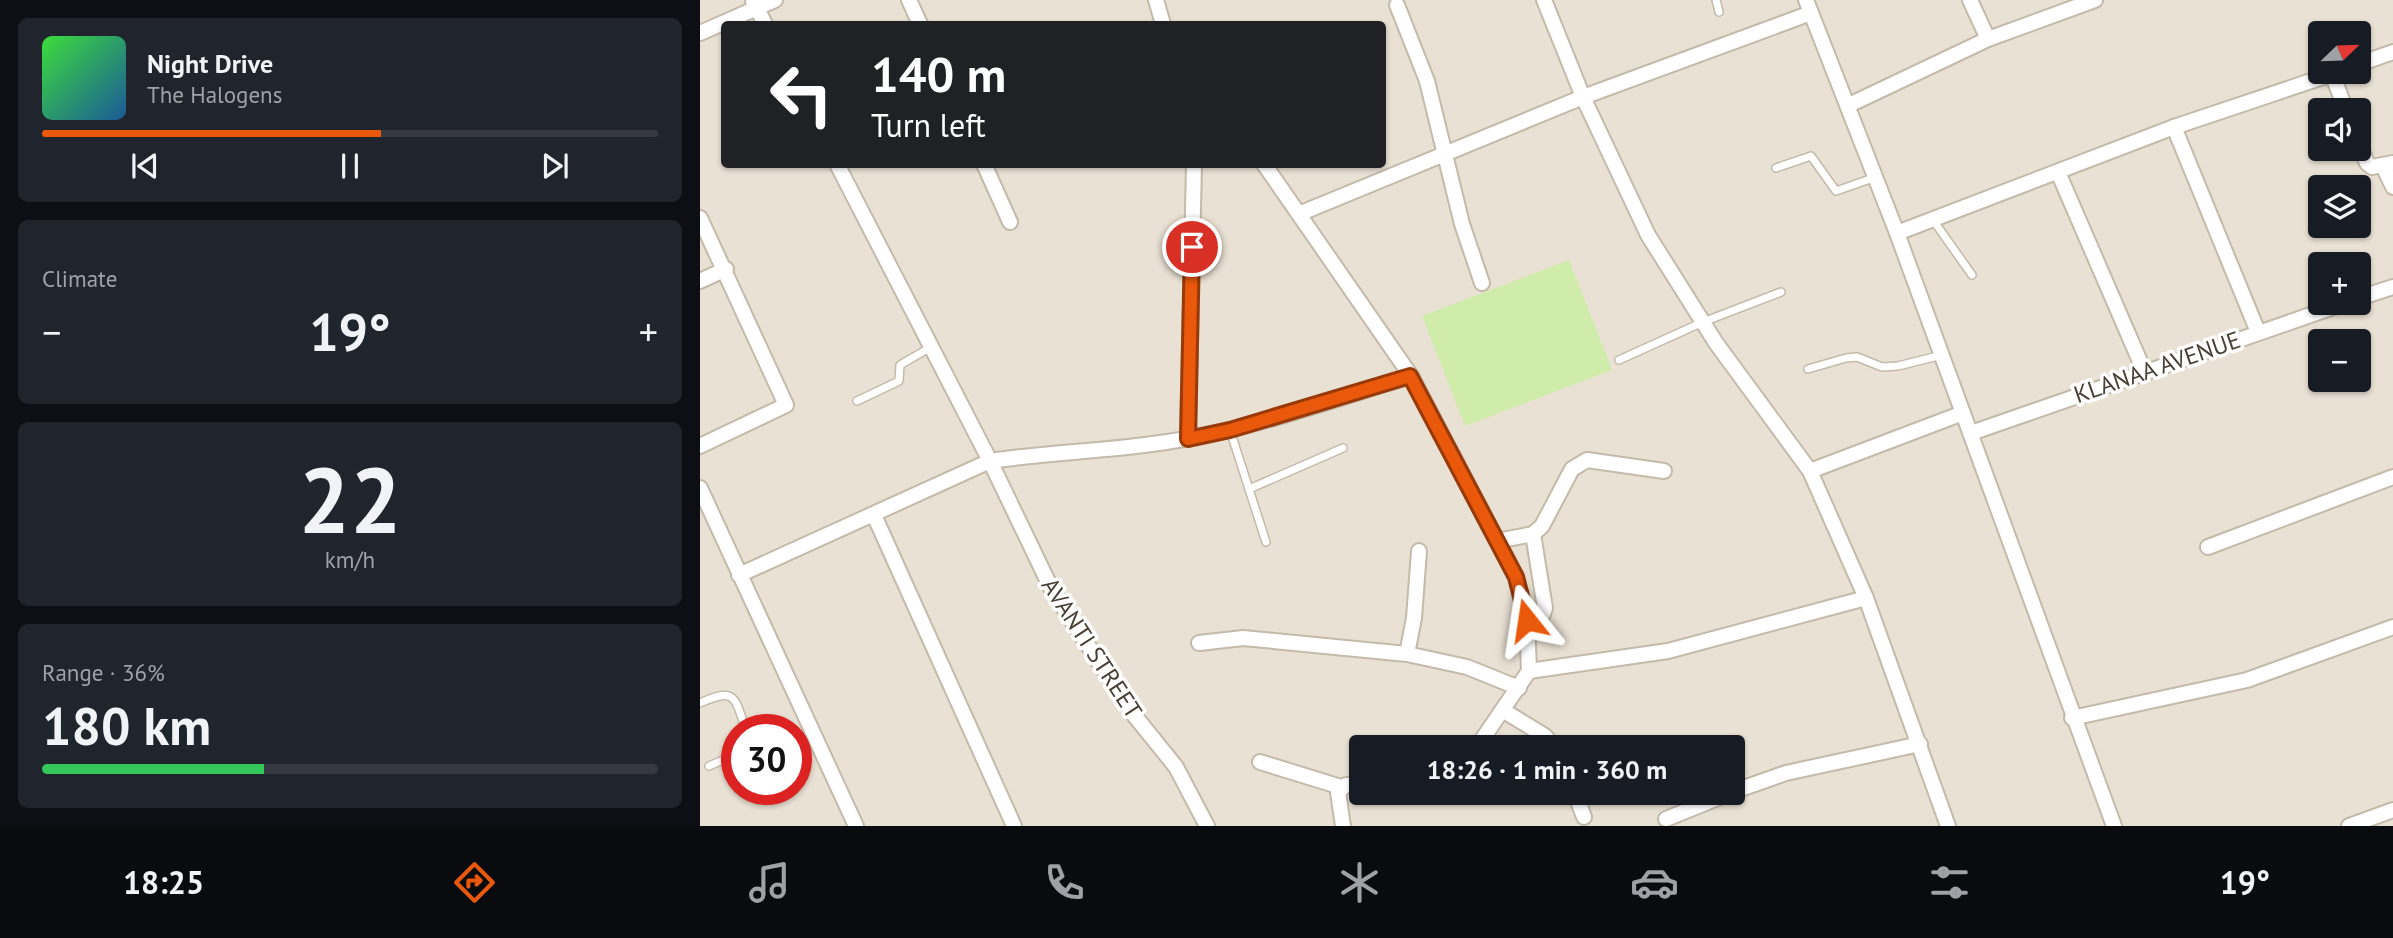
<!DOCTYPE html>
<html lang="en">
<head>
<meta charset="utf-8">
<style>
	:root { --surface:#171b24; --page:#20242c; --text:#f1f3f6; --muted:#9ea1a6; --line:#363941; --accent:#ea580c }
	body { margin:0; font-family:"PT Sans",sans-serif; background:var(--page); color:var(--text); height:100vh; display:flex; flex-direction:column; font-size:26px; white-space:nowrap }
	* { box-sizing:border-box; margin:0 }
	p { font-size:23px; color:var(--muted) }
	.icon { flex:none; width:38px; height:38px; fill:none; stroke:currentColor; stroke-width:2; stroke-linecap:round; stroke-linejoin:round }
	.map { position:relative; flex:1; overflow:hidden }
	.details { display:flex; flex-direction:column; gap:18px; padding:18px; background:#0d0f14; width:700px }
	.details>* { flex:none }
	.guide { position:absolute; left:21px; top:21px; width:665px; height:147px; border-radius:7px; box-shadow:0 2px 5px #0004; background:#202124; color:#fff; overflow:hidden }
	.needle { width:46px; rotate:67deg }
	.fabs { position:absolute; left:1608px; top:21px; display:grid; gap:14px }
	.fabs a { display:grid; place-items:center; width:63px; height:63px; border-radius:7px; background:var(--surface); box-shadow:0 2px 5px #0004; font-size:35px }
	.speed { position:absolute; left:21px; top:714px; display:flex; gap:14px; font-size:35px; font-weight:700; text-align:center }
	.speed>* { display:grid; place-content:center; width:91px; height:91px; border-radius:50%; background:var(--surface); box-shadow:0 2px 5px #0004; line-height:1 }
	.speed .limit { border:10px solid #d22; background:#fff; color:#111 }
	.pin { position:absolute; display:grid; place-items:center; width:60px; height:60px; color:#fff; margin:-30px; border:4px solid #fff; border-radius:50%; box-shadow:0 2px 7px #0007 }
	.me { position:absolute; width:77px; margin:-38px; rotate:345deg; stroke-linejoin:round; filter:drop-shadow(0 0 5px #0008) }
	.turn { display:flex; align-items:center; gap:24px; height:147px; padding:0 35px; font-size:32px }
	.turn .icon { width:91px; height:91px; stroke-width:2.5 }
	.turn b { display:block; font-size:49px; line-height:60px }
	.big { font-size:52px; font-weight:800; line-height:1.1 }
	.details .tile { flex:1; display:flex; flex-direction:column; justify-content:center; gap:10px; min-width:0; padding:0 24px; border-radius:10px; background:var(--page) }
	.details .dial { align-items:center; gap:0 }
	.dial b { font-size:91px; line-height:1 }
	.song { display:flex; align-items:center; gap:21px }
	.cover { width:84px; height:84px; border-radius:10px; background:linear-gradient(135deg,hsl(120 70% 55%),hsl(210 70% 35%)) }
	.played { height:7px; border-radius:4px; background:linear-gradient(90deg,var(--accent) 55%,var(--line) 55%) }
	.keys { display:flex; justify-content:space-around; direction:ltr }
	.heat { display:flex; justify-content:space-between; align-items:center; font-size:38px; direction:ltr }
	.charge { height:10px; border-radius:5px; background:linear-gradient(90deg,#34c759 36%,var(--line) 0) }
	.trip { position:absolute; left:649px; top:735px; width:396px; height:70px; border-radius:7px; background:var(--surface); box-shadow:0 2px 5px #0004; font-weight:800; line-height:70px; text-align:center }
	.tab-bar { display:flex; height:112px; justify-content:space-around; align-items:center; background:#090b0e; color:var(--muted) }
	.tab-bar .icon { width:49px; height:49px }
	.tab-bar .selected { color:var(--accent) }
	.tab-bar b { font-size:32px; color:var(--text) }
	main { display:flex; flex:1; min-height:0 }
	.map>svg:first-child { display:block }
	.residential { fill:#e9e1d3; fill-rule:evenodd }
	.green { fill:#d0ecaa }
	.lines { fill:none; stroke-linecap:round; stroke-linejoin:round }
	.lane-casing { stroke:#c3baaa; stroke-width:10 }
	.street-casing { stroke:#c3baaa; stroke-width:18 }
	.lane { stroke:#fff; stroke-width:7 }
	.street { stroke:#fff; stroke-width:14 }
	.route-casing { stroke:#983908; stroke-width:18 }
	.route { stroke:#ea580c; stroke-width:12 }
	.labels { text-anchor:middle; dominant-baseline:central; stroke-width:7; stroke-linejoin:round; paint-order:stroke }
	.street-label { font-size:24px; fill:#473f34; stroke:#fff }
</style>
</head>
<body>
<main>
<section class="details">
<div class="tile">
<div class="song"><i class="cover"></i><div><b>Night Drive</b><p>The Halogens</p></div></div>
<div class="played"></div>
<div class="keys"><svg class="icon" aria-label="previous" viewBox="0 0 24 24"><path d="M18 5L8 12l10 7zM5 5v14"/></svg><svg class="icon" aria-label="pause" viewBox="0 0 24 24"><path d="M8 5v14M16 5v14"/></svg><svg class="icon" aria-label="next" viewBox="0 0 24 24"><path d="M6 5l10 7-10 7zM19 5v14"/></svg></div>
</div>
<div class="tile"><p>Climate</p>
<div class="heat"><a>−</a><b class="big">19°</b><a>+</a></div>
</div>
<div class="tile dial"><b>22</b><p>km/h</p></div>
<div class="tile"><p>Range · 36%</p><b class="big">180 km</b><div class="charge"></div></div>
</section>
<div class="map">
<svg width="1693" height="826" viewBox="0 0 1693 826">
	<rect width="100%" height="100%" fill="#f4efe5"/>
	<path class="residential" d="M0,0H1693V826H0ZM24,24H682V164H24ZM1620,33H1659V72H1620ZM1620,110H1659V149H1620ZM1620,187H1659V226H1620ZM1620,264H1659V303H1620ZM1620,341H1659V380H1620ZM37,730H96V789H37ZM662,747H1032V793H662Z"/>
	<polygon class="green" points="869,260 912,370 765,426 722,316"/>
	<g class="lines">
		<g class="lane-casing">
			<g id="lane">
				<polyline points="1016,0 1019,12"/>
				<polyline points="1076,168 1111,156 1136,191 1176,177"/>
				<polyline points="1233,220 1272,275"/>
				<polyline points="919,360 1003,322 1081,292"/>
				<polyline points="1108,369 1146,358 1157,357 1182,367 1198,366 1242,355"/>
				<polyline points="157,401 199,381 200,365 231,347"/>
				<polyline points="530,430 566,542"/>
				<polyline points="549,489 643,448"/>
				<path d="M0,703C36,687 34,696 46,730"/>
				<polyline points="9,766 37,754"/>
			</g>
		</g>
		<g class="street-casing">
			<g id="street">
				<polyline points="209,0 220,24"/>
				<polyline points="456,0 463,24"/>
				<polyline points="844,0 883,97 948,235 1016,343 1110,471 1166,598 1248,826"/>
				<polyline points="1106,0 1197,233 1414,826"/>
				<polyline points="1270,0 1288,39"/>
				<polyline points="53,1 65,24"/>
				<polyline points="697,5 727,81 762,224 782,283"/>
				<polyline points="0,33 75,0"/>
				<polyline points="1659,64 1693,52"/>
				<polyline points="1632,74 1646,110"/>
				<polyline points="1149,105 1288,39 1395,0"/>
				<polyline points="1474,127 1558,332"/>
				<polyline points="1659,144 1667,163 1672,167 1693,163"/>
				<polyline points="137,164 290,461 352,590 430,710 476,767 507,826"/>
				<polyline points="284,164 310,222"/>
				<polyline points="564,164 711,376 816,577 827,620 829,671 777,747"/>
				<polyline points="1683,166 1693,187"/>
				<polyline points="1358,172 1445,373"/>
				<polyline points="601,213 883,97 1111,13"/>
				<polyline points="0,218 86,405 0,446"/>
				<polyline points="1197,233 1474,127 1638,72"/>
				<polyline points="0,281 26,269"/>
				<polyline points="1659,298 1693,287"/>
				<polyline points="1271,433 1645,303"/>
				<polyline points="488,439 494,164"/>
				<polyline points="1110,471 1263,413"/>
				<polyline points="0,488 156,826"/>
				<polyline points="174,515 314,826"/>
				<polyline points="797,541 833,534 842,526 872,469 887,460 964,471"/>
				<polyline points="1508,547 1693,477"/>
				<path d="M39,575L290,461C356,451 424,451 490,438C565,424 638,398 711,376"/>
				<polyline points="827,620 843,614 845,608 833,534"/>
				<polyline points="499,643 543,638 707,654 767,667 819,688"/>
				<polyline points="707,654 714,618 719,551"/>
				<polyline points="829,671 968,651 1166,598"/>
				<polyline points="804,711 845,736 854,747"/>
				<polyline points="1372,718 1547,680 1693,627"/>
				<polyline points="560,762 641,787"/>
				<polyline points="1032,792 1086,773 1220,744"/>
				<polyline points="875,793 884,817"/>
				<polyline points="966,819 1030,793"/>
				<polyline points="643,826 638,792 646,785 662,785"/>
				<polyline points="1649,826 1693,810"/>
			</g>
		</g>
		<use href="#lane" class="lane"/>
		<use href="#street" class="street"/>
	</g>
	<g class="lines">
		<g class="route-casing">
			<polyline id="route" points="492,247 488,439 530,430 710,376 816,577 827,620"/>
		</g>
		<use href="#route" class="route"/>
	</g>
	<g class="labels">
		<g class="street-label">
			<text transform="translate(1457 367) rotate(-19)">KLANAA AVENUE</text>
			<text transform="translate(392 648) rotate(57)">AVANTI STREET</text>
		</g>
	</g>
</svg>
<div class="fabs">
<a><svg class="needle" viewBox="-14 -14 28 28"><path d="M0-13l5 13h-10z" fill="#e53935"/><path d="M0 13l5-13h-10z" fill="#9ea1a6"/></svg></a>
<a><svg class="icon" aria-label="sound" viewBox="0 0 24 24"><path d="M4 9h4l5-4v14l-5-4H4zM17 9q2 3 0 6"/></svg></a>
<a><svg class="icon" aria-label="layers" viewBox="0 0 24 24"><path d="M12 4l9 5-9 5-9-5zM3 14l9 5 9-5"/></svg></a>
<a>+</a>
<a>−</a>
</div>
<div class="speed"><div class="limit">30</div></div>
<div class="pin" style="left:492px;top:247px;background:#d93025"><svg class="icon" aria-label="arrive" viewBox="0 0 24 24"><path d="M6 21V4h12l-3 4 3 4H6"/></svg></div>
<svg class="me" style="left:827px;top:620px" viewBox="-20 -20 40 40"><path d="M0-17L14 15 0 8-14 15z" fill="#ea580c" stroke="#fff" stroke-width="4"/></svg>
<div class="trip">18:26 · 1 min · 360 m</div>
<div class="guide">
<div class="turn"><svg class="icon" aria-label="left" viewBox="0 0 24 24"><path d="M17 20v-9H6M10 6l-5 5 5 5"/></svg><div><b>140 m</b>Turn left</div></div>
</div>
</div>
</main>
<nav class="tab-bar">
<b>18:25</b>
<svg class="icon selected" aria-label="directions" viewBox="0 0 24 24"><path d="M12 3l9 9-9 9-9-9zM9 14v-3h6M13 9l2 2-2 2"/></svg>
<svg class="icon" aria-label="music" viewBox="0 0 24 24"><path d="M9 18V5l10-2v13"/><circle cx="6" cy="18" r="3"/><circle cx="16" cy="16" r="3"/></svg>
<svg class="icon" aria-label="phone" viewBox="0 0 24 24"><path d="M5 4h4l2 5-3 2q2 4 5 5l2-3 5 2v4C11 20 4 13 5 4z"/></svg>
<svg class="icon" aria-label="climate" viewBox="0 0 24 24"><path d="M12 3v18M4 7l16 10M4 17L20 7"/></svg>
<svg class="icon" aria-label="car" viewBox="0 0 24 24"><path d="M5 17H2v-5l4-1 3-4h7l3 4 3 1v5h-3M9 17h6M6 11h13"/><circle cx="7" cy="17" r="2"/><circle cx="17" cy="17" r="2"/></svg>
<svg class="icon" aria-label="filters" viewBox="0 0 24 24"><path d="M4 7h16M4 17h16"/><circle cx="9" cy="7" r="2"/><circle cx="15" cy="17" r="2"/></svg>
<b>19°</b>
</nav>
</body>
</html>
